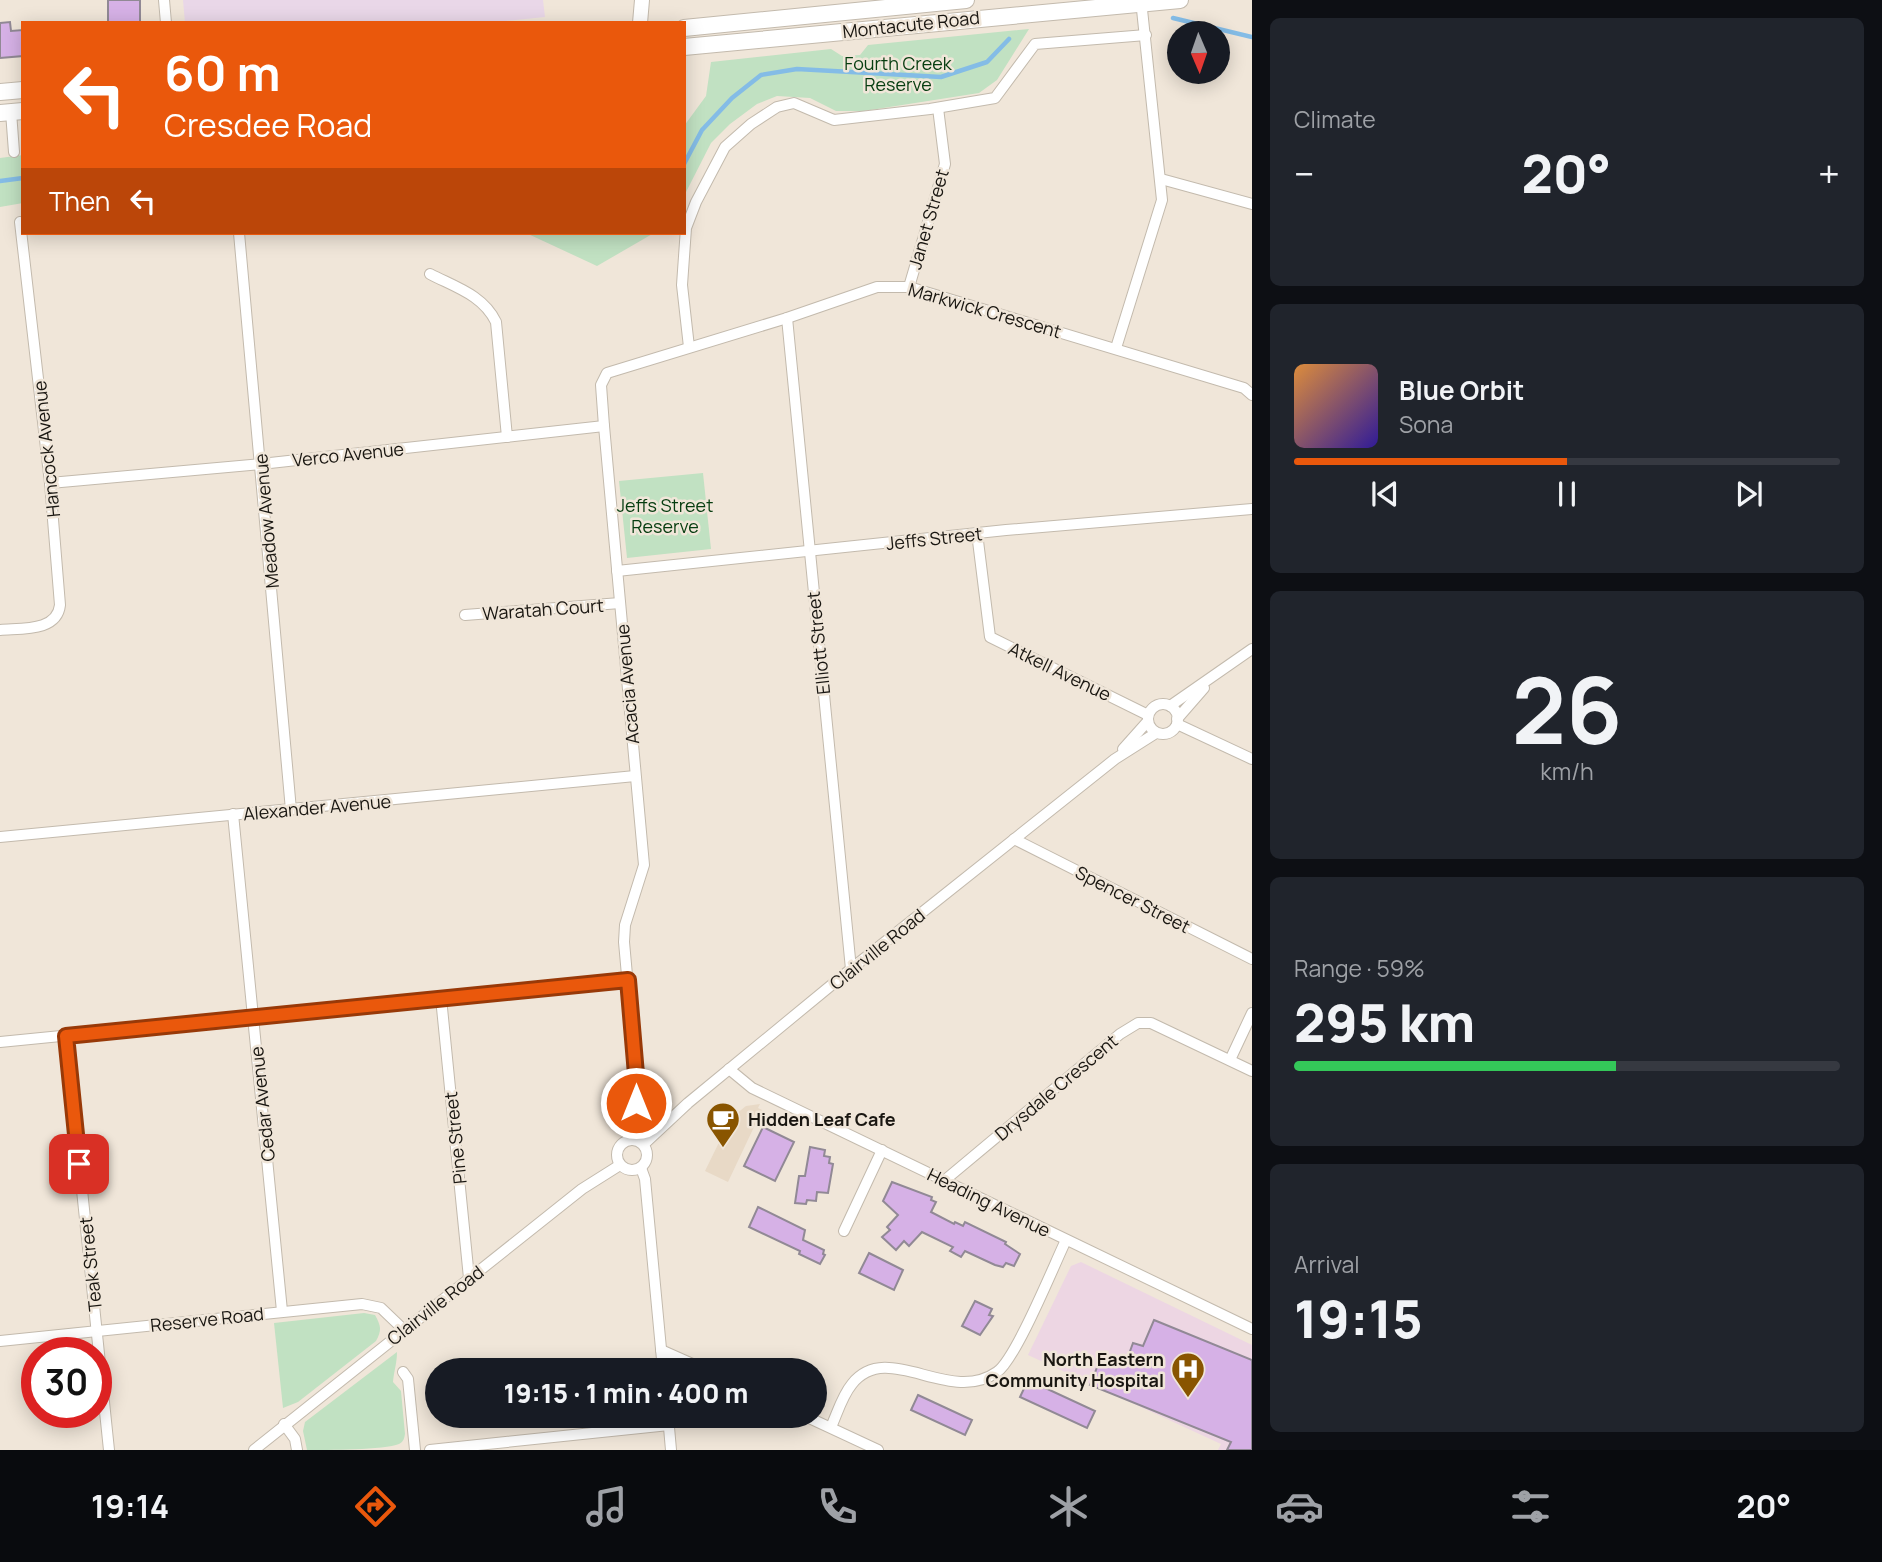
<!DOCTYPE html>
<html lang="en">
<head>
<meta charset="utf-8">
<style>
	:root { --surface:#171b24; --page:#20242c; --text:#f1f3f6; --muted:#9ea1a6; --line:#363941; --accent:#ea580c }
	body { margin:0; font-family:Manrope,sans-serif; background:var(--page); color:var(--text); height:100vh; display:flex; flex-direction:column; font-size:26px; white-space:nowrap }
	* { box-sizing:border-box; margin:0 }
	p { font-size:23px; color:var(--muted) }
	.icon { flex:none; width:38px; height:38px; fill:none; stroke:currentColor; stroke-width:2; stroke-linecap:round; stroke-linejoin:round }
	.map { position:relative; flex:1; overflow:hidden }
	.panel { display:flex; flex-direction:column; gap:18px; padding:18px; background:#0d0f14; width:630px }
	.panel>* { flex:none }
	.banner { position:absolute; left:21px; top:21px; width:665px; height:214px; border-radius:0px; box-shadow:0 4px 18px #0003; background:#ea580c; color:#fff; overflow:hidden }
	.needle { width:46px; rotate:178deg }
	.tools { position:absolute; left:1167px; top:21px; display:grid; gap:14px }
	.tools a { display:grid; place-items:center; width:63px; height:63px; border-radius:50%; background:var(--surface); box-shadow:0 4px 18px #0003; font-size:35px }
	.speed { position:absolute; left:21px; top:1337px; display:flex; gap:14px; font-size:35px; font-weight:700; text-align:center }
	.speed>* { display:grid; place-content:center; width:91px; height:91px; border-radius:50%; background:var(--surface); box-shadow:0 4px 18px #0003; line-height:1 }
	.speed .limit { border:10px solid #d22; background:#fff; color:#111 }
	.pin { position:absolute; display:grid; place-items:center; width:60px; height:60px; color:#fff; margin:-30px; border-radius:14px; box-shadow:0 4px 10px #0006 }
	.me { position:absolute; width:77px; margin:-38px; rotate:0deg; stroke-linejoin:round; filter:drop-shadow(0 0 5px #0008) }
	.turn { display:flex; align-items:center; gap:24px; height:147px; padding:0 28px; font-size:32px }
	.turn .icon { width:91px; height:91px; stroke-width:2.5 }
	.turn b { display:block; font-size:49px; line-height:60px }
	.then { display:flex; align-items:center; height:66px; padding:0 28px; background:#0003; gap:14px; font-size:26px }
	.big { font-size:52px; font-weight:800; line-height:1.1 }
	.panel .widget { flex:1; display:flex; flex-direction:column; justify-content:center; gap:10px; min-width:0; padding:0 24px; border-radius:10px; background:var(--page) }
	.panel .dial { align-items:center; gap:0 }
	.dial b { font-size:91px; line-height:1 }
	.song { display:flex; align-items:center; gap:21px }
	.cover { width:84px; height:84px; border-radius:10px; background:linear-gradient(135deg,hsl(30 70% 55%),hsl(250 70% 35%)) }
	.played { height:7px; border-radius:4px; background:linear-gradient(90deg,var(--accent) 50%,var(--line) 50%) }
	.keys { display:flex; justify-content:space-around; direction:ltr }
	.heat { display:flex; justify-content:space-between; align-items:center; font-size:38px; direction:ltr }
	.charge { height:10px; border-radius:5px; background:linear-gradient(90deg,#34c759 59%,var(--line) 0) }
	.trip { position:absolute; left:425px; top:1358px; width:402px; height:70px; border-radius:35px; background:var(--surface); box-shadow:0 4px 18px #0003; font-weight:800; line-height:70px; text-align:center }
	.tabs { display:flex; height:112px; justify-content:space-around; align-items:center; background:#090b0e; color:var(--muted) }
	.tabs .icon { width:49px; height:49px }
	.tabs .current { color:var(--accent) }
	.tabs b { font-size:32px; color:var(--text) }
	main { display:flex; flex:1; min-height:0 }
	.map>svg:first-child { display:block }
	.built { fill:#e8d9c6 }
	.education { fill:#e9d7e8 }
	.medical { fill:#edd6e3 }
	.green { fill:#c1e1c2 }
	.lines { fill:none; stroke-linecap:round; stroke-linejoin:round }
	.stream { stroke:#84bce6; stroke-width:4.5 }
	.building { fill:#d6b1e6; stroke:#918995; stroke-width:2 }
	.minor-casing { stroke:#c3baad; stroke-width:12 }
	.tertiary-casing { stroke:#c3baad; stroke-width:16 }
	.secondary-casing { stroke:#c3baad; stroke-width:18 }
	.minor { stroke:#fff; stroke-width:10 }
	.tertiary { stroke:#fff; stroke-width:14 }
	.secondary { stroke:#fff; stroke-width:16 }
	.route-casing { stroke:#983908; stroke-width:18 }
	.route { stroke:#ea580c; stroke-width:12 }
	.labels { text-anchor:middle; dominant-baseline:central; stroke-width:5; stroke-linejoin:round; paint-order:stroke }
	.street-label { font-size:18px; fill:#191611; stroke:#f0e6d9 }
	.park-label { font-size:18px; fill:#063d10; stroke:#f0e6d9 }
	.poi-label { font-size:18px; font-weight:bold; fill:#191611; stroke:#f0e6d9; text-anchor:start }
</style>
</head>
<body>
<main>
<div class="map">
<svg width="1252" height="1450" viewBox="0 0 1252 1450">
	<rect width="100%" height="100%" fill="#f0e6d9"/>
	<polygon class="built" points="760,1104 758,1108 762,1110 728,1182 705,1171 731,1118 746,1106"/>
	<polygon class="education" points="183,0 543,0 545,17 487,23 185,23"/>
	<polygon class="medical" points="1081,1262 1252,1345 1252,1450 1218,1450 1221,1444 1028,1355 1071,1266"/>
	<g class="green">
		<polygon points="1029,29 997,80 979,93 864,111 836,111 810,98 777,96 757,104 730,124 711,143 684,196 684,126 706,96 711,62 831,49 842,56 860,55 868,45"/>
		<polygon points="23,155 23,203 0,207 0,158"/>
		<polygon points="526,233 654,233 597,266"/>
		<polygon points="703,473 711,549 627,558 619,481"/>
		<path d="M364,1313L375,1315C381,1326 382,1330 376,1341L298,1402L283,1408L274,1323Z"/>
		<path d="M397,1352C397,1363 394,1371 393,1382L401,1391L405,1434C404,1439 404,1441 399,1444C385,1450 326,1450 307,1450L303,1431L305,1422Z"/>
	</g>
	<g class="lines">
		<g class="stream">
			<polyline points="1173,18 1252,37"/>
			<polyline points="684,164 702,130 732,98 761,75 797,69 941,77 987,62 1009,39"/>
			<polyline points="0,181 23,178"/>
		</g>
	</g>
	<g class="building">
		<rect x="108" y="0" width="32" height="23"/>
		<polygon points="10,22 11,31 23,30 23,56 0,58 0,23"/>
		<polygon points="763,1127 794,1142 775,1181 744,1166"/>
		<polygon points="810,1147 825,1150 824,1156 830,1157 829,1163 833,1164 828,1193 817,1192 816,1201 807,1200 806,1204 795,1203 799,1176 805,1176"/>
		<polygon points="892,1182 932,1197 931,1200 936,1202 931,1212 954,1224 955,1222 963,1226 965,1222 1006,1242 1005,1244 1020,1254 1014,1266 1006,1263 1003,1267 995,1265 965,1251 961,1257 950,1251 953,1247 922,1232 909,1246 904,1241 896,1250 882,1237 890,1230 887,1227 898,1215 883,1201"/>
		<polygon points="758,1207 805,1230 803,1240 824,1250 823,1254 825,1255 820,1264 799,1254 800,1251 749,1227"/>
		<polygon points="869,1253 903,1270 894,1290 859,1273"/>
		<polygon points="975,1301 992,1309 989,1315 993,1316 980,1335 962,1326"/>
		<polygon points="1154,1320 1252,1360 1252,1450 1227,1450 1231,1442 1090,1385 1102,1355 1125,1365 1133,1343 1143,1346"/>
		<polygon points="1028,1380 1095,1411 1087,1428 1020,1397"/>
		<polygon points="918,1395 972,1420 965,1435 911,1410"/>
	</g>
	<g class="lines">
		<g class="minor-casing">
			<g id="minor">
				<polyline points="164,0 166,23"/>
				<polyline points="11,112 14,152"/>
				<polyline points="1161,179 1252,204"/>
				<polyline points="239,233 291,810"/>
				<path d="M430,274C455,287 483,295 496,322L507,437"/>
				<polyline points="909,287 945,164 938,108"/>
				<polyline points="787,318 851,969"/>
				<polyline points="689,347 682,285 686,228 696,202 725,147 751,124 777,107 794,103 834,120 930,109 995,98 1035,44 1146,35"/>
				<polyline points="1116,348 1162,200 1141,0"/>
				<polyline points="50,483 261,464 604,426"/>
				<polyline points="977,533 990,637 1148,715"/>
				<polyline points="617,571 1006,530 1252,509"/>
				<polyline points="465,615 620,603"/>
				<path d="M0,630C21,628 57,632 60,605L50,483L20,222"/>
				<circle cx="1163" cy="719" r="15"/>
				<polyline points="1170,706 1252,649"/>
				<polyline points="1177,719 1204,688"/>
				<polyline points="1177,724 1252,759"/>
				<polyline points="1123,749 1148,721"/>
				<polyline points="233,814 282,1311"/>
				<polyline points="0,837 635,776"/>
				<polyline points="1014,839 1252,959"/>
				<polyline points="441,998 469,1278"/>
				<polyline points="66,1036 109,1450"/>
				<polyline points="0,1042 628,980"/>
				<polyline points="1230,1060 1252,1013"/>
				<polyline points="729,1069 752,1088 1252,1329"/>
				<polyline points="667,1122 640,1110 635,1098 637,1086 624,942 625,925 644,865 604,426 601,385 607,373 787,318 877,287 909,287 1244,388 1252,395"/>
				<circle cx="632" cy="1155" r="15"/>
				<polyline points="644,1144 688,1103 851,969 1115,759 1156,733"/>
				<polyline points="641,1168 645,1179 663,1370"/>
				<polyline points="945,1180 1120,1034 1138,1023 1151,1023 1252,1071"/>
				<polyline points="844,1231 882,1150"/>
				<polyline points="0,1341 362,1304 381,1308 404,1330"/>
				<polyline points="661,1350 706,1370"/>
				<polyline points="403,1372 408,1379 415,1450"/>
				<polyline points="668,1416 671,1450"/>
				<polyline points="805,1416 878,1450"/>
				<polyline points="284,1424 295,1439 297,1450"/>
				<path d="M831,1427C837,1414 842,1396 852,1384C888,1339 949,1406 997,1372C1016,1359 1054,1265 1066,1240"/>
				<polyline points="254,1450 582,1189 620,1165"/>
				<polyline points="430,1450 669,1425"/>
			</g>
		</g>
		<g class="tertiary-casing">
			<polyline id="tertiary" points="640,23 642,0"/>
		</g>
		<g class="secondary-casing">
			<g id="secondary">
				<polyline points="684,28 966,0"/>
				<polyline points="684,47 1180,0"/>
				<polyline points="0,92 23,90"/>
				<polyline points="0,113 23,111"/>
			</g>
		</g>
		<use href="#minor" class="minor"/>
		<use href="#tertiary" class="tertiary"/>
		<use href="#secondary" class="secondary"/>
	</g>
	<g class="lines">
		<g class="route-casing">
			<polyline id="route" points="79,1164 66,1036 628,980 637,1086 636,1103"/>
		</g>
		<use href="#route" class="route"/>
	</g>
	<defs>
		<g id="cafe-pin" transform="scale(1.75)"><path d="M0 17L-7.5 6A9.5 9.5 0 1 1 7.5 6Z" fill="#895500" stroke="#f0e6d9"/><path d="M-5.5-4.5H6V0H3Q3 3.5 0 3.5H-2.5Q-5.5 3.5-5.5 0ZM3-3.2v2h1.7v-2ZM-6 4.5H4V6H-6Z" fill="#fff"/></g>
		<g id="hospital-pin" transform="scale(1.75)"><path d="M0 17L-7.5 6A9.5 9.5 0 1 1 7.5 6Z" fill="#895500" stroke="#f0e6d9"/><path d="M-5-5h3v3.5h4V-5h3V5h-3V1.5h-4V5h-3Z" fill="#fff"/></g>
	</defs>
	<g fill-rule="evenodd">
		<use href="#cafe-pin" x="723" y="1119"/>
		<use href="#hospital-pin" x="1188" y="1369"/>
	</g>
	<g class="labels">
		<g class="street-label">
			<text transform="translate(911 24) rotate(-6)">Montacute Road</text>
			<text transform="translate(928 219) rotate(-74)">Janet Street</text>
			<text transform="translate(985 310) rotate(16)">Markwick Crescent</text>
			<text transform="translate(46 449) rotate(-96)">Hancock Avenue</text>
			<text transform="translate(348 454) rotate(-6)">Verco Avenue</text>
			<text transform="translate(266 521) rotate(-95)">Meadow Avenue</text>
			<text transform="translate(934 538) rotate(-6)">Jeffs Street</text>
			<text transform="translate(543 609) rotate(-4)">Waratah Court</text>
			<text transform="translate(818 643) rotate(-96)">Elliott Street</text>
			<text transform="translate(1060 671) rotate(26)">Atkell Avenue</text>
			<text transform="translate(627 684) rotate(-95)">Acacia Avenue</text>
			<text transform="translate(317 807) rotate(-5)">Alexander Avenue</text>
			<text transform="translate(1133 899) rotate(27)">Spencer Street</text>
			<text transform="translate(877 949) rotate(-39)">Clairville Road</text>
			<text transform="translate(1056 1087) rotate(-40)">Drysdale Crescent</text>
			<text transform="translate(262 1104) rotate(-96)">Cedar Avenue</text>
			<text transform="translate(455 1138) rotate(-96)">Pine Street</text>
			<text transform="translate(989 1202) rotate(26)">Heading Avenue</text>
			<text transform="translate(90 1264) rotate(-96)">Teak Street</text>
			<text transform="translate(435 1305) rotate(-38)">Clairville Road</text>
			<text transform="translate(207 1319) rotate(-6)">Reserve Road</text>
		</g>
		<g class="park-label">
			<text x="898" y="63">Fourth Creek<tspan x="898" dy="21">Reserve</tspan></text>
			<text x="665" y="505">Jeffs Street<tspan x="665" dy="21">Reserve</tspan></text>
		</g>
		<g class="poi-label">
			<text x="748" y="1119">Hidden Leaf Cafe</text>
			<text x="1164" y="1359" text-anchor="end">North Eastern<tspan x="1164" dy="21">Community Hospital</tspan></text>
		</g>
	</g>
</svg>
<div class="tools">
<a><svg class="needle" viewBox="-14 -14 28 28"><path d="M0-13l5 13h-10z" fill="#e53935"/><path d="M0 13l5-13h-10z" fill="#9ea1a6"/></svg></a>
</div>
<div class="speed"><div class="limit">30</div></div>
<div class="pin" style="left:79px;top:1164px;background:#d93025"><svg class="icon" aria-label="arrive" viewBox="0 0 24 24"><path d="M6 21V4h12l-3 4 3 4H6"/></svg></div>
<svg class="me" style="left:636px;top:1103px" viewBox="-20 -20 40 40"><circle r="17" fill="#ea580c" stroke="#fff" stroke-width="3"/><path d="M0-11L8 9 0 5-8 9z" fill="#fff"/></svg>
<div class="trip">19:15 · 1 min · 400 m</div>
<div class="banner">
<div class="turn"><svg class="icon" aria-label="left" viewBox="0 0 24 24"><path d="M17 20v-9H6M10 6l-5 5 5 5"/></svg><div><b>60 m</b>Cresdee Road</div></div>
<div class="then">Then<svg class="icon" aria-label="left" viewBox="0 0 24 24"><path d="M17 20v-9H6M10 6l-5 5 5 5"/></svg></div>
</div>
</div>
<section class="panel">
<div class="widget"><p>Climate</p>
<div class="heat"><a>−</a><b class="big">20°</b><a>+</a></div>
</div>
<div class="widget">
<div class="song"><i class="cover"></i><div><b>Blue Orbit</b><p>Sona</p></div></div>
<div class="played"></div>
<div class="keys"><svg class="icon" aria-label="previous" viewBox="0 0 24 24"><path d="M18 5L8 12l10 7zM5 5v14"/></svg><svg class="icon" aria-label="pause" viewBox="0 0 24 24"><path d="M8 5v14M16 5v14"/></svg><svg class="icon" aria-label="next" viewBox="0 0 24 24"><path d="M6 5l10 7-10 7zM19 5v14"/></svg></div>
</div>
<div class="widget dial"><b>26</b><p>km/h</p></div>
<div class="widget"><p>Range · 59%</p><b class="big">295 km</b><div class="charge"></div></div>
<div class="widget"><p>Arrival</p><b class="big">19:15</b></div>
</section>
</main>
<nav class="tabs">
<b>19:14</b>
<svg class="icon current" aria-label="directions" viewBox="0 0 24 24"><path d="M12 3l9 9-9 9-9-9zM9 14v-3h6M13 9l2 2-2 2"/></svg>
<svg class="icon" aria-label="music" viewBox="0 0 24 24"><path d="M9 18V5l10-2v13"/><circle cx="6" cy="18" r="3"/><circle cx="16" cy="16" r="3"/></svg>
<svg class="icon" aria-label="phone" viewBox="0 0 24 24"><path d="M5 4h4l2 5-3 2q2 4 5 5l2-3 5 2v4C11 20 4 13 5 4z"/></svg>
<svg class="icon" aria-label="climate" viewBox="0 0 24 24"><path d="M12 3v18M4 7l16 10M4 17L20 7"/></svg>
<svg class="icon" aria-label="car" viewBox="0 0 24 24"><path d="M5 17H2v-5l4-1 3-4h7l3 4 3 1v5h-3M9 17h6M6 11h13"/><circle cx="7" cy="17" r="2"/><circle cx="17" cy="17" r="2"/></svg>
<svg class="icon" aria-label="filters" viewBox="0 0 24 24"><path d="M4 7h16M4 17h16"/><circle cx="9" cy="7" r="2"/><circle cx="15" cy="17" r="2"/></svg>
<b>20°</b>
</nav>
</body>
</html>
